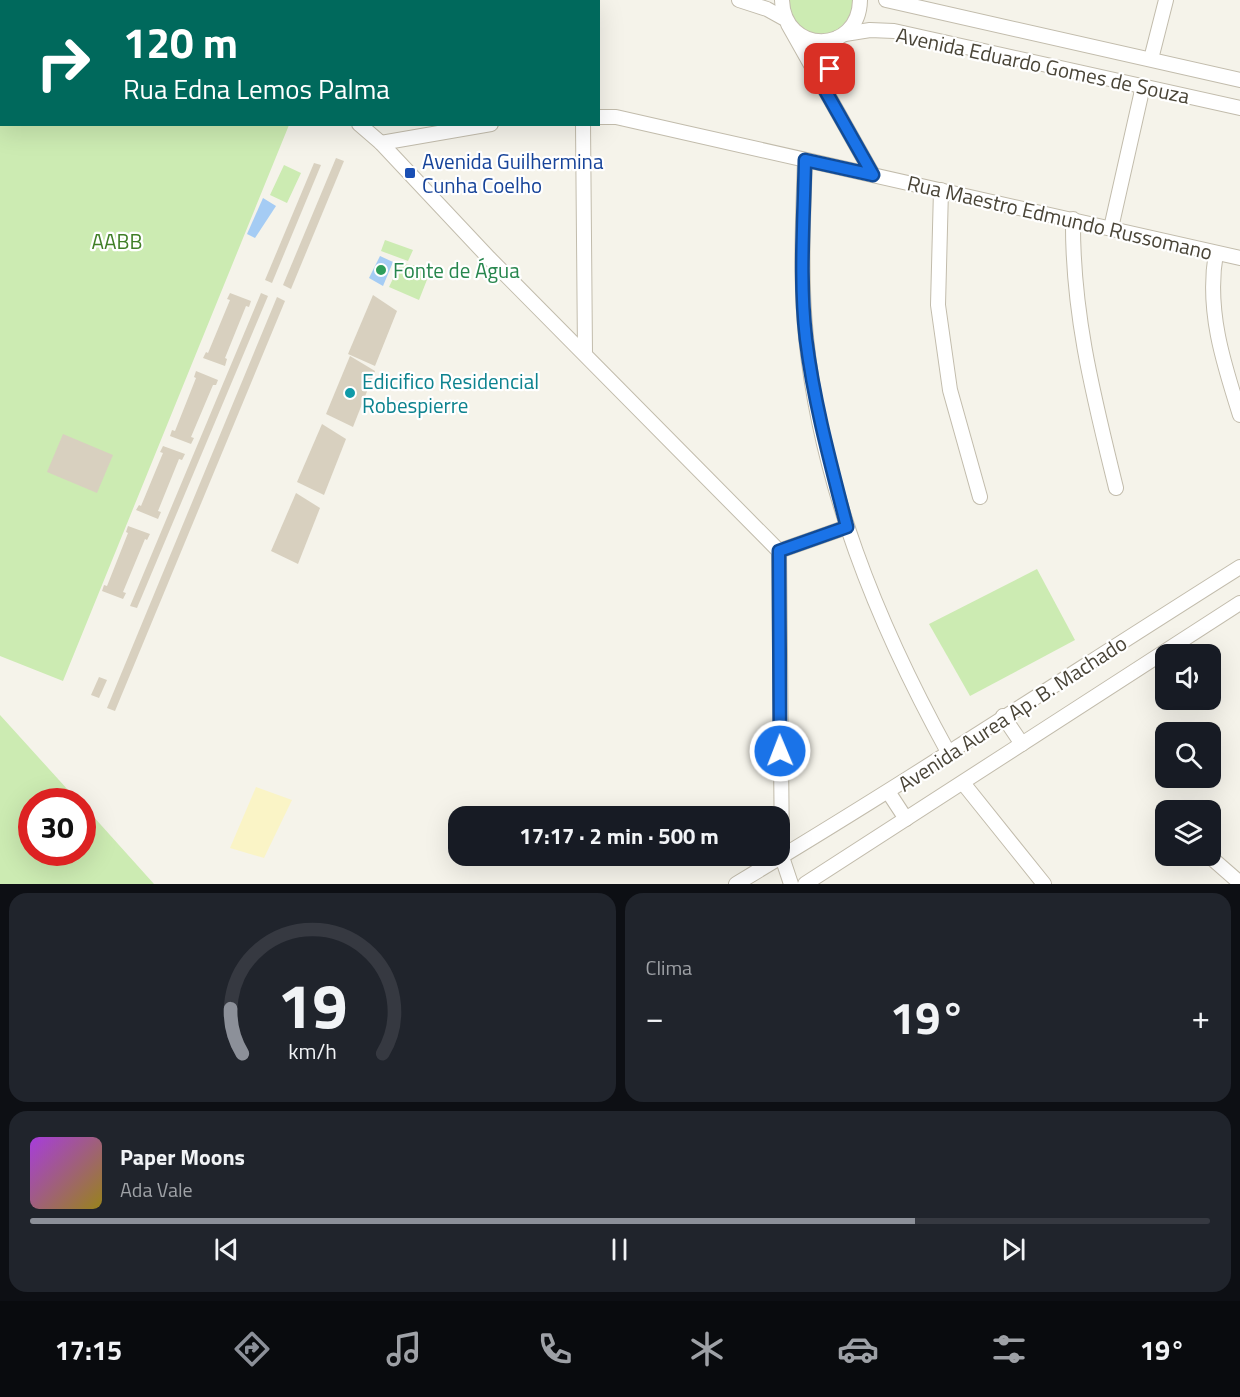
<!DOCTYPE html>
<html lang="pt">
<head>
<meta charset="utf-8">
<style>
	:root { --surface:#171b24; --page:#20242c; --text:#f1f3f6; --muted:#9ea1a6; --line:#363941; --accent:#8c9099 }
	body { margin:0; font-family:"Titillium Web",sans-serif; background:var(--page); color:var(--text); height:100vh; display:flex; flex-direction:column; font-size:22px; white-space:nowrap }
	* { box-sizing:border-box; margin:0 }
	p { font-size:20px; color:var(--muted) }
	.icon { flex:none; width:33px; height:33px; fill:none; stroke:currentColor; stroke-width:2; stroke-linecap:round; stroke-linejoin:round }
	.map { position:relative; height:884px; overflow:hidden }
	.sheet { display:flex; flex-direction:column; gap:9px; padding:9px; background:#0d0f14; flex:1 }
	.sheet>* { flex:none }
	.hud { position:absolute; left:0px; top:0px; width:600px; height:126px; box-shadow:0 6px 24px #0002; background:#00695c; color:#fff; overflow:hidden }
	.fabs { position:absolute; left:1155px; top:644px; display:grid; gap:12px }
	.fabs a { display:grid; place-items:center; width:66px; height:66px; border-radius:12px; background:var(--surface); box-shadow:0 6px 24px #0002; font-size:30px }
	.speed { position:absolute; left:18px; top:788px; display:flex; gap:12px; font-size:30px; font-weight:700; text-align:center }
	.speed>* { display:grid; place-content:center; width:78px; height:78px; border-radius:50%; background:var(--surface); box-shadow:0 6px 24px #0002; line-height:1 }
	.speed .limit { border:9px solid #d22; background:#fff; color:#111 }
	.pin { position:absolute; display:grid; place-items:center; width:51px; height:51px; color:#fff; margin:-26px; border-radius:12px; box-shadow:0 3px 9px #0006 }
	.me { position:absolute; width:66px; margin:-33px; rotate:359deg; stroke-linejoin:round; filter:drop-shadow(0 0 4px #0008) }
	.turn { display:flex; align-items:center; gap:21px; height:126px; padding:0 24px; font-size:27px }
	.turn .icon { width:78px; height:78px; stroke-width:2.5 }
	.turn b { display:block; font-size:42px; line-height:51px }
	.big { font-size:45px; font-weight:700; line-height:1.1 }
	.sheet .card { flex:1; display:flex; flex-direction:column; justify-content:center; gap:9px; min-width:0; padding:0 21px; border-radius:18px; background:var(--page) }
	.sheet .dial { align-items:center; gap:0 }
	.dial svg { height:156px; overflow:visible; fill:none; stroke:var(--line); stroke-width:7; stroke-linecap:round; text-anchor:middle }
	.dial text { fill:var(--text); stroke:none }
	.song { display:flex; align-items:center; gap:18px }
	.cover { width:72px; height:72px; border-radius:9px; background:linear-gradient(135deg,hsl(280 70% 55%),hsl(50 70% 35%)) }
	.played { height:6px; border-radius:3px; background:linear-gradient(90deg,var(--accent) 75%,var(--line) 75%) }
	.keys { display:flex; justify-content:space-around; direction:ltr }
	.heat { display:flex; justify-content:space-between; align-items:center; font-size:33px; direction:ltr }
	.sheet .tiles { flex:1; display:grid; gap:9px; grid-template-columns:1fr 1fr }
	.card:last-child { grid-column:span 2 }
	.trip { position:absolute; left:448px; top:806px; width:342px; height:60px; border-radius:18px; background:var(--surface); box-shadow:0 6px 24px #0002; font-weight:700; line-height:60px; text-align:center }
	.tabs { display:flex; height:96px; justify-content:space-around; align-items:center; background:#090b0e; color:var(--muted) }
	.tabs .icon { width:42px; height:42px }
	.tabs .current { color:var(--accent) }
	.tabs b { font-size:27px; color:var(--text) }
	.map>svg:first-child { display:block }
	.green { fill:#ccebb2 }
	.sand { fill:#faf4c6 }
	.water { fill:#a5ccf4 }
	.building { fill:#d8d0bf }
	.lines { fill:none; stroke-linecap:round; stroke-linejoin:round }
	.minor-casing { stroke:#c2bcac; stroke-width:16 }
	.minor { stroke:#fff; stroke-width:14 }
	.route-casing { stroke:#114b97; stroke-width:15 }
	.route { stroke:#1a73e8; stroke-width:10 }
	.transit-dot { fill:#1a4fb4; stroke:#fff; stroke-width:2 }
	.leisure-dot { fill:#2e9e5b; stroke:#fff; stroke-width:2 }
	.culture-dot { fill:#0f9aa8; stroke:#fff; stroke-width:2 }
	.labels { text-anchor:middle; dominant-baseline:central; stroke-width:4.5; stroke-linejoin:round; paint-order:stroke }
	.street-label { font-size:21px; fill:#4a4538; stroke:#fff }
	.transit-label { font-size:21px; fill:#164399; stroke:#fff; text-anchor:start }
	.park-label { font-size:21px; fill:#407f27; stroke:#fff }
	.leisure-label { font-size:21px; fill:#27864d; stroke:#fff; text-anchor:start }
	.culture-label { font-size:21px; fill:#0d838f; stroke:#fff; text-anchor:start }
</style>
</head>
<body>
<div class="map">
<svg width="1240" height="884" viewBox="0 0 1240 884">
	<rect width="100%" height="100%" fill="#f5f3ea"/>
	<g class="green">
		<path d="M788,0H854C847,46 795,47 788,0Z"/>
		<polygon points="0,73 2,124 289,125 63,681 0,656"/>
		<polygon points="284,165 301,173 287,203 270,195"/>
		<polygon points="385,240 413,250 408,261 381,251"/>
		<polygon points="400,264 432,267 419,300 389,287"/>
		<polygon points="1037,569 1075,640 970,696 929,624"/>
		<polygon points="0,715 78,801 32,801 32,852 82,852 83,805 154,884 0,884"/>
	</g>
	<polygon class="sand" points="256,787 292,800 264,858 230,848"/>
	<g class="water">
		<polygon points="263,198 276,206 255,238 247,234"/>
		<polygon points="380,256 393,262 383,286 369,278"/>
	</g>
	<g class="building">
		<polygon points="336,158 344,161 291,289 283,285"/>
		<polygon points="314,163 321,165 272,283 265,280"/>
		<polygon points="230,293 251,301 249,307 246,306 225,358 227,359 225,366 203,358 206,352 208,353 230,300 227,299"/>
		<polygon points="261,293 268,296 137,608 130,606"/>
		<polygon points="373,295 397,311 375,366 348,354"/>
		<polygon points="277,297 285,301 115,711 107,708"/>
		<polygon points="350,356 375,371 353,427 326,414"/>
		<polygon points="196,371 218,380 216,385 213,385 191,437 194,438 191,444 170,436 172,430 175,431 196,378 194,377"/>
		<polygon points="322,424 346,439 324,495 297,482"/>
		<polygon points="63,434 113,455 97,493 47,472"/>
		<polygon points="163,446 185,454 182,460 179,459 158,511 161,512 158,519 136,510 139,505 141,506 163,453 160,452"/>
		<polygon points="296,493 320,508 298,564 271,551"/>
		<polygon points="128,526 150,534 147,540 145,539 123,592 126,593 123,599 102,591 104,585 107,586 128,533 126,532"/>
		<polygon points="99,677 107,680 99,698 91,695"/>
	</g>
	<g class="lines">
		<g class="minor-casing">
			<g id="minor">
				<polyline points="261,0 261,2"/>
				<polyline points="346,0 346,2"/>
				<polyline points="739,0 767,9 785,19"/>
				<path d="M782,0C784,55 859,55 860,0"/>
				<polyline points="886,0 1240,80"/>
				<polyline points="103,2 103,0"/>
				<polyline points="223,2 229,0"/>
				<polyline points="383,2 389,0"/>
				<polyline points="788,24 873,175"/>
				<polyline points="845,34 870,30 894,31 1240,108"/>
				<polyline points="0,45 2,45"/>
				<polyline points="1151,59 1166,0"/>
				<polyline points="826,90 837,38"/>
				<polyline points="598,117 616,117 682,132 1240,258"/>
				<polyline points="359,124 381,143 489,258 779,551 782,857 791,884"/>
				<polyline points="583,124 585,353"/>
				<polyline points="381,143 491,124"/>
				<path d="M805,160C803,219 800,278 806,337C821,485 877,623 948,752"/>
				<polyline points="941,190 938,305 950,390 980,497"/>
				<path d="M1073,219C1072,314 1094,398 1116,488"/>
				<polyline points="1111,228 1143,86"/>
				<path d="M1216,253C1206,309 1223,362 1240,415"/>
				<polyline points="779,551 847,527"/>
				<polyline points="1003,716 1022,744"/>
				<polyline points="963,783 1044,884"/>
				<polyline points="889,793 906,819"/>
				<polyline points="1208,855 1240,883"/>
				<path d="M736,884C907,782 1072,673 1240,567"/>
				<polyline points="805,884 1240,603"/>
			</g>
		</g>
		<use href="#minor" class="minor"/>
	</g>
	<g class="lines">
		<g class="route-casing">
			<path id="route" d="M780,751L779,551L847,527C831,465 814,403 806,339C799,279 804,219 805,160L873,175L825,90L830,69"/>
		</g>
		<use href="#route" class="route"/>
	</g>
	<rect class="transit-dot" x="404" y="167" width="12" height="12" rx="3"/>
	<circle class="leisure-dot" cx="381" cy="270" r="6"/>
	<circle class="culture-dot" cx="350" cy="393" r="6"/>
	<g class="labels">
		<g class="street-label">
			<text transform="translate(1043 65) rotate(12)">Avenida Eduardo Gomes de Souza</text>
			<text transform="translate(1060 217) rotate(13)">Rua Maestro Edmundo Russomano</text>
			<text transform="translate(1012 713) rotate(-33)">Avenida Aurea Ap. B. Machado</text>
		</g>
		<g class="transit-label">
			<text x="422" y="161">Avenida Guilhermina<tspan x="422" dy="24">Cunha Coelho</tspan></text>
		</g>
		<g class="park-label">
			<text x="117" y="241">AABB</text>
		</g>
		<g class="leisure-label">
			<text x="393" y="270">Fonte de Água</text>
		</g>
		<g class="culture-label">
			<text x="362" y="381">Edicifico Residencial<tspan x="362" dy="24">Robespierre</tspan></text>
		</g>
	</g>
</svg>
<div class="fabs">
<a><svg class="icon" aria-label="sound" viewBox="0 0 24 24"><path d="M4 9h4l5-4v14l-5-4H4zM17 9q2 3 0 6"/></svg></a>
<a><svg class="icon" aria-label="search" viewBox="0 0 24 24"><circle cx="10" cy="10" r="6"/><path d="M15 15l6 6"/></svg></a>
<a><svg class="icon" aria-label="layers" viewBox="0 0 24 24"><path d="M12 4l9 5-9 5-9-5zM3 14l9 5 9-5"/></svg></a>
</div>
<div class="speed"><div class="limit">30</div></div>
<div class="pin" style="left:830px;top:69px;background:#d93025"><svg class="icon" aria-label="arrive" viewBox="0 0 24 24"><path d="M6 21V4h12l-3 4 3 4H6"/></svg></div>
<svg class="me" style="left:780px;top:751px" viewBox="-20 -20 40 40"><circle r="17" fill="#1a73e8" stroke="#fff" stroke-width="3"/><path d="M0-11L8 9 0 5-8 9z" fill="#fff"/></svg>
<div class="trip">17:17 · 2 min · 500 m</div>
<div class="hud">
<div class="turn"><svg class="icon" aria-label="right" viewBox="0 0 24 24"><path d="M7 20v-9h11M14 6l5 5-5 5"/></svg><div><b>120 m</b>Rua Edna Lemos Palma</div></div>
</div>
</div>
<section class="sheet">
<div class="tiles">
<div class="card dial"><svg viewBox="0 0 100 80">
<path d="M14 69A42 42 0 1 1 86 69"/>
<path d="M14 69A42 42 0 0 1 8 46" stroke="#8c9099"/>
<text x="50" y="56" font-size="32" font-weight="700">19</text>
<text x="50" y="72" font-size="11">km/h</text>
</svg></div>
<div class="card"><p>Clima</p>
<div class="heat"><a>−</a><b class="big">19°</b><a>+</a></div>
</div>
<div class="card">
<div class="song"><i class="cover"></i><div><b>Paper Moons</b><p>Ada Vale</p></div></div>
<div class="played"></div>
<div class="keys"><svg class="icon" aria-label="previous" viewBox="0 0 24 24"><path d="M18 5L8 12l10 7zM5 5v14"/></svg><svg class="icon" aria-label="pause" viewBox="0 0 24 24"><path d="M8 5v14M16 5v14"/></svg><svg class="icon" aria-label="next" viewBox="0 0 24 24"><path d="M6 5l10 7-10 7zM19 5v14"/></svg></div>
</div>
</div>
</section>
<nav class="tabs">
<b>17:15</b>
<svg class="icon current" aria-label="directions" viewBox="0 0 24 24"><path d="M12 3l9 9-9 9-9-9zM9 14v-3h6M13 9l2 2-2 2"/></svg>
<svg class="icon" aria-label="music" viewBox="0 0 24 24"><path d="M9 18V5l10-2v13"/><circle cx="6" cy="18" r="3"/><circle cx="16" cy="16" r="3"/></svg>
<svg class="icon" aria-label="phone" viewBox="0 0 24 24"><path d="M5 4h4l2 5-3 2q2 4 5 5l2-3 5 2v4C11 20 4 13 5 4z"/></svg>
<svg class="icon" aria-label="climate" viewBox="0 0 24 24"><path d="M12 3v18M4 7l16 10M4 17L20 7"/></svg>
<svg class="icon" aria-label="car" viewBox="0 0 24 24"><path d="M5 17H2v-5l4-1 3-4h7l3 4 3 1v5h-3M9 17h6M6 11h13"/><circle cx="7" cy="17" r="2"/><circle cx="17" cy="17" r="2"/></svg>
<svg class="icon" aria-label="filters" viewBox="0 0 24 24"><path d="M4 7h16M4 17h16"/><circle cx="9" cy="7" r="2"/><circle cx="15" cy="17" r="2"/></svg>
<b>19°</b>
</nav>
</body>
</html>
